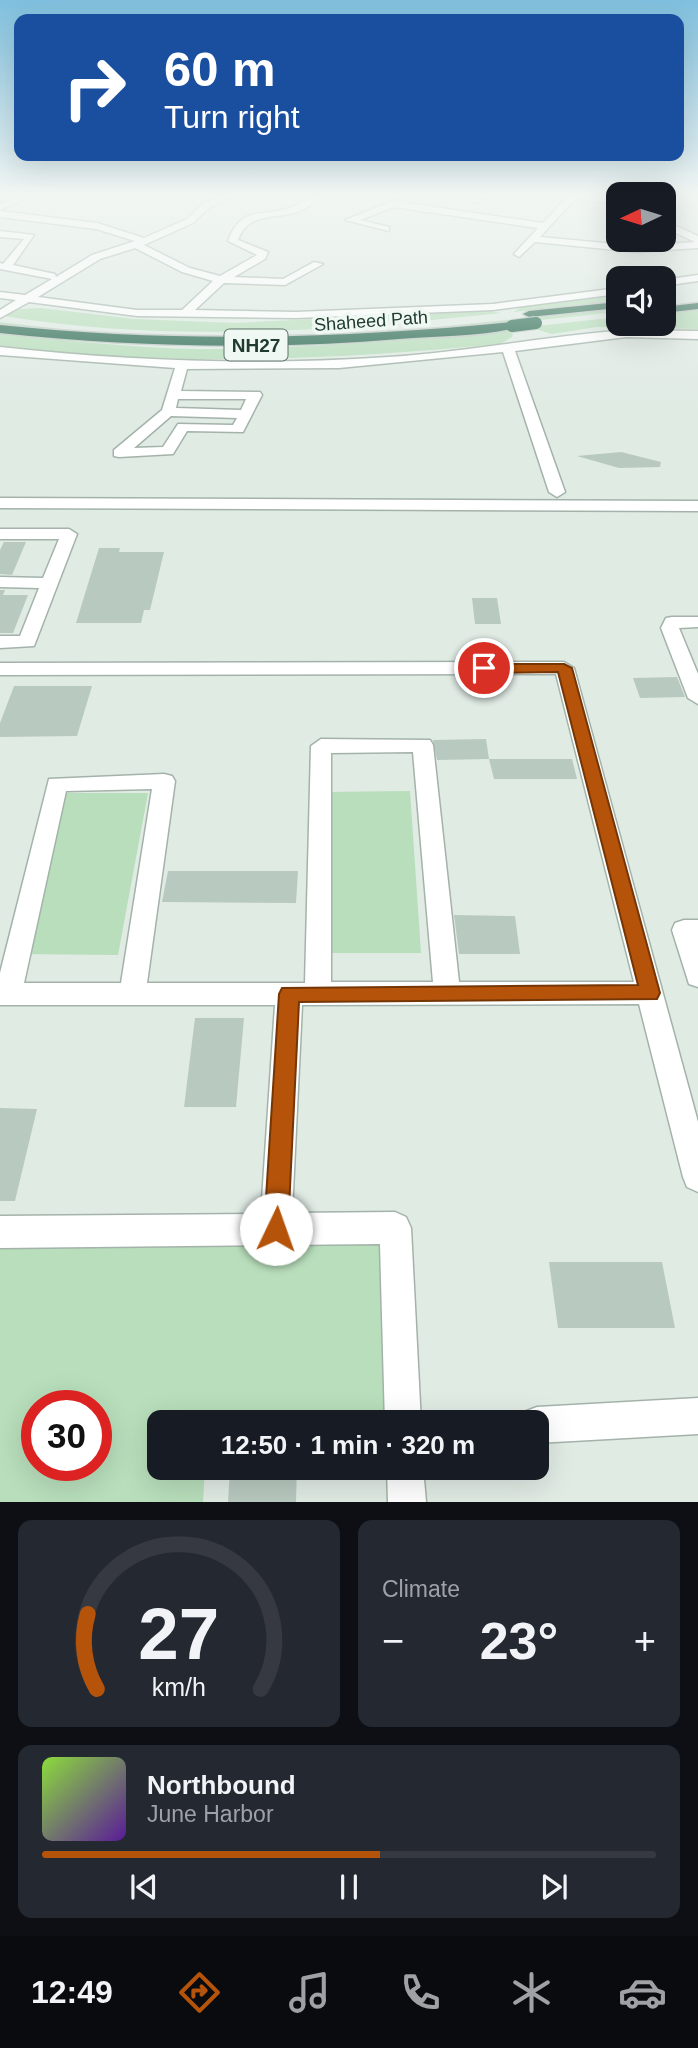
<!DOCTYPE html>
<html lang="en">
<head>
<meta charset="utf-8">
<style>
	:root { --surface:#171b24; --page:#242831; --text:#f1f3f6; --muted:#9ea1a6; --line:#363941; --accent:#b45309 }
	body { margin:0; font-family:Helvetica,sans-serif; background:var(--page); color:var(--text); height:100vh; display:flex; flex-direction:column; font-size:26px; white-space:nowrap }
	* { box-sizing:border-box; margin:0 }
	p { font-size:23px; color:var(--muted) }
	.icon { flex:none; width:38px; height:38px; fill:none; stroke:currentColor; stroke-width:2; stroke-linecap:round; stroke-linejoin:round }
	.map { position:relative; height:1502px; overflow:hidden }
	.panel { display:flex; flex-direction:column; gap:18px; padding:18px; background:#0d0f14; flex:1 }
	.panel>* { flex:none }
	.guide { position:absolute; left:14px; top:14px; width:670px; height:147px; border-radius:14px; box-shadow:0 7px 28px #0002; background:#1a4fa0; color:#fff; overflow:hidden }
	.needle { width:46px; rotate:266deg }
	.controls { position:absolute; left:606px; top:182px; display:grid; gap:14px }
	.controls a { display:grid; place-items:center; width:70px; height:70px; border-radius:14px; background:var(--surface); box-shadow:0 7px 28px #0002; font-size:35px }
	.speed { position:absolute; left:21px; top:1390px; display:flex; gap:14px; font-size:35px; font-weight:700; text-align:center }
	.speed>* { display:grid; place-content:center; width:91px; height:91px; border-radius:50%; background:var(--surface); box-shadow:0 7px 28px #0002; line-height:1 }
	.speed .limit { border:10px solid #d22; background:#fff; color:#111 }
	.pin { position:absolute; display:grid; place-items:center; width:60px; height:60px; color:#fff; margin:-30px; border:4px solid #fff; border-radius:50%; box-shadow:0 2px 7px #0007 }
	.me { position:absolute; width:77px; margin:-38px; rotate:3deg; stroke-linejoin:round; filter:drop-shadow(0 0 5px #0008) }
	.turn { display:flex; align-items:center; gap:24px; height:147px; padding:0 35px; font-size:32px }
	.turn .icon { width:91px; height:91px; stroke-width:2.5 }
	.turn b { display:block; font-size:49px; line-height:60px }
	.big { font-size:52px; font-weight:700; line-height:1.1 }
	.panel .card { flex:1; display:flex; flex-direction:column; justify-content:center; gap:10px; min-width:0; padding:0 24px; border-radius:14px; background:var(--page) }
	.panel .dial { align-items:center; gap:0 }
	.dial svg { height:182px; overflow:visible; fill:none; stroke:var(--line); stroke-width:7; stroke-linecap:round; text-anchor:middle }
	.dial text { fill:var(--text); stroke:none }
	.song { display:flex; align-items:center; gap:21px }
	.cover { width:84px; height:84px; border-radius:10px; background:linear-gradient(135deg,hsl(90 70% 55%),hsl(270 70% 35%)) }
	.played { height:7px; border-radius:4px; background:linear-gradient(90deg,var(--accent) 55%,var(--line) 55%) }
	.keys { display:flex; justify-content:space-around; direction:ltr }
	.heat { display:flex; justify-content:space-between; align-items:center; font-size:38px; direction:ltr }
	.panel .tiles { flex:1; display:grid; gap:18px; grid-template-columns:1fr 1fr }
	.card:last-child { grid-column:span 2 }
	.trip { position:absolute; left:147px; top:1410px; width:402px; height:70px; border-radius:14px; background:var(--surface); box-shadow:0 7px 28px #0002; font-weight:700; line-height:70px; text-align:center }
	.menu { display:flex; height:112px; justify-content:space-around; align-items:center; background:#090b0e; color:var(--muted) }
	.menu .icon { width:49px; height:49px }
	.menu .current { color:var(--accent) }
	.menu b { font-size:32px; color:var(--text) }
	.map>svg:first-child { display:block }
	.green { fill:#b8debb; fill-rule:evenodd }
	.building { fill:#b8c9bf }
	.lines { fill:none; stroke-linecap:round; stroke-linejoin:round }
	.minor-casing { stroke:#a3b3aa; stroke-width:3 }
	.highway-casing { stroke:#c1c8c5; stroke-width:3 }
	.minor { fill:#fff; fill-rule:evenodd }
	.highway { fill:#2b6951; fill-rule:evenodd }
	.highway-bridge-casing { stroke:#c1c8c5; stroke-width:14; stroke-linecap:butt }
	.highway-bridge { stroke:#2b6951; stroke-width:12 }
	.route { fill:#b45309; stroke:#753606; stroke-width:2 }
	.labels { text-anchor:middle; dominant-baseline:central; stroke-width:7; stroke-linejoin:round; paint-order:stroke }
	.far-street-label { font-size:18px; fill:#203c2f; stroke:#f0f8f3 }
	.shield { fill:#f0f8f3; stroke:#5e746a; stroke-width:2 }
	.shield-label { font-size:19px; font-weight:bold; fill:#203c2f }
</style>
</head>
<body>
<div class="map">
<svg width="698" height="1502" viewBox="0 0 698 1502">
	<rect width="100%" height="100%" fill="#e0ebe4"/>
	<g class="green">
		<polygon points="618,295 618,302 514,312 521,307"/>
		<path d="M41,308L135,319L235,323L483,310L501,313C336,331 168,343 4,316L20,309Z"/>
		<path d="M618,308V312L374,337L208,342L0,326V322C86,333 172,339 259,338C379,336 499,320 618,308Z"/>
		<polygon points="698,309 698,329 597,327 552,334 529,327 618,317 618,324 663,324 663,312"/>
		<path d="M514,328L512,337L500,344C332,360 168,367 0,346V333C65,340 130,348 196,349C302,350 408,339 514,328Z"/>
		<polygon points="410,791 421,953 325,953 325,792"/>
		<polygon points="58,793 148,793 118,955 17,954"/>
		<path d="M381,1240L387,1410L209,1416L208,1423H159V1468H205L203,1502H0V1241ZM37,1405H96V1465H37Z"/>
	</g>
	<g class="building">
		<polygon points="621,452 661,462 660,467 619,468 577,456"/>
		<polygon points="4,542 26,542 12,575 0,574 0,550"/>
		<polygon points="99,548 120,548 119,552 164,552 150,610 144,610 141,623 76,623"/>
		<polygon points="0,590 5,590 3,595 28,595 13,633 0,633"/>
		<polygon points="472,598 497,598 501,624 475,624"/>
		<polygon points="677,677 685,697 640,698 633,678"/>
		<polygon points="14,686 92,686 77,736 0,737 0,723"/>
		<polygon points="486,739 489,759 437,760 433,740"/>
		<polygon points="489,759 572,759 577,779 494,779"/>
		<polygon points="168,871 298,871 296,903 162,902"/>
		<polygon points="454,915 515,916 520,954 459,954"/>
		<polygon points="195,1018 244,1018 236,1107 184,1107"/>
		<polygon points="0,1108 37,1109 15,1201 0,1201"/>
		<polygon points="549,1262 662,1262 675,1328 558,1328"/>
		<polygon points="230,1468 297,1468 296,1502 228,1502"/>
	</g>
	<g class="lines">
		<g class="minor-casing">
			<g id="minor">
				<polygon points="21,195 33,195 0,210 0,204"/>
				<path d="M223,195H236L210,207L193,223L144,245L190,268L220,276L257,255L228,241C242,203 263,219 292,207C304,202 310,195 323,195C316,202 304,210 294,213C271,219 248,213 238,240L268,252L265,259L234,277L283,279L314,262L323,264L285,285L224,283L195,310L296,312L493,304L618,288V294L493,310L296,318L137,316L29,302L0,318V310L16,300L0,298V292L25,295L52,279L0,269V263L3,264L24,239L0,237V231L34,235L13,265L55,274L56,277L92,255L135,241L96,229L0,217V211L97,223L144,238L187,219L204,203ZM135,248L182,272L213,281L182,310H137L38,297L100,259Z"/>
				<polygon points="477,195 487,195 480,202 474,202"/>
				<polygon points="569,195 618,198 618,204 575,199 540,237 637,246 695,242 663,227 663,220 698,236 698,248 637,252 535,242 519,257 514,254 538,228 394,207 360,220 389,227 389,231 345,220 393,201 543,223"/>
				<polygon points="698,275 698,281 663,286 663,280"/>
				<path d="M626,330L698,331V339L626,337L515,351L565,492L557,497L549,492L503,352L339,368L187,369L181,391L260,392L262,395L243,432L187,431L173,454L119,457L114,456V450L162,410L175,368L0,355V347C129,361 258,366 388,357C468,352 546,336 626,330ZM178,399H246L241,410L176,408ZM171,416L237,418L233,425L178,424L163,447L134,448Z"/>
				<polygon points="0,498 698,501 698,511 0,508"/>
				<polygon points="0,529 69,529 77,534 34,646 0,648 0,636 20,636 39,588 0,587 0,577 43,578 59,539 0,539"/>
				<polygon points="672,617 698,617 698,627 679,628 698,674 698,704 688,698 661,628 666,618"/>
				<path d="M564,662L574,668L698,1122V1192L687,1187L683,1177L639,1004L302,1005L292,1213L395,1212L406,1217L411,1228L421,1423H385L380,1244L0,1248V1216L261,1214L275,1005H0V973L49,779L164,774L172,776L175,781L147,983H305L311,746L321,739L430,740L433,745L459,982H634L556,674L0,675V663ZM413,752L433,982H331V753ZM152,789L121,983H24L66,791Z"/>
				<polygon points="684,920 698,920 698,987 689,984 672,930 675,923"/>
				<polygon points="698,1398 698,1434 537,1443 537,1423 520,1423 524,1412 537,1407"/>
				<polygon points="387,1468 423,1468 426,1502 388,1502"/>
			</g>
		</g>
		<g class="highway-casing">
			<g id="highway">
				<polygon points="618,302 618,308 529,317 523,314 529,311"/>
				<polygon points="698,303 698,309 663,313 663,307"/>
				<path d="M512,322L516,324V328C479,337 438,336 399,339C266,350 133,347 0,333V325C172,343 340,339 512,322Z"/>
			</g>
		</g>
		<use href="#minor" class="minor"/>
		<use href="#highway" class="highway"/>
		<g class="highway-bridge-casing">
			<polyline id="highway-bridge" points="512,326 536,323"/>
		</g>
		<use href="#highway-bridge" class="highway-bridge"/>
	</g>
	<linearGradient id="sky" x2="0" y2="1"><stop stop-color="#80c0de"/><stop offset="0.48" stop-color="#f1f6f3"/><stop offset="1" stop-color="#f1f6f3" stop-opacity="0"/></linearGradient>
	<rect width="698" height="406" fill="url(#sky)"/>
	<polygon class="route" points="564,664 572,668 660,993 657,999 299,1002 288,1229 284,1237 276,1241 267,1237 264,1229 279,994 282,988 638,985 558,672 484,673 476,668 484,664"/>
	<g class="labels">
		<g class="far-street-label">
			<text transform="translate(371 321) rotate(-4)">Shaheed Path</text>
		</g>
		<rect class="shield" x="224.5" y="329.5" width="63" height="31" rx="5"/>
		<g class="shield-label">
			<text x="256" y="345">NH27</text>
		</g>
	</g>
</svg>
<div class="controls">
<a><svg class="needle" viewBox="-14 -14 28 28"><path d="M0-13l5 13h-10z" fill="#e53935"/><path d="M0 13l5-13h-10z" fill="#9ea1a6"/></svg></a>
<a><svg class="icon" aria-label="sound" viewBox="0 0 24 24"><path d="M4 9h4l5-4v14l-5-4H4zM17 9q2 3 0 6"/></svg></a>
</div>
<div class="speed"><div class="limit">30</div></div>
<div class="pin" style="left:484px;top:668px;background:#d93025"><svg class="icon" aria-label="arrive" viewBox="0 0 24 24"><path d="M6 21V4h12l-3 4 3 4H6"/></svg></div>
<svg class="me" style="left:276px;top:1229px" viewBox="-20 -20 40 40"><circle r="19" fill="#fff"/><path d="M0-13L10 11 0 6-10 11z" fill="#b45309"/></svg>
<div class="trip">12:50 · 1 min · 320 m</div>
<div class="guide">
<div class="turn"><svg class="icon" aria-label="right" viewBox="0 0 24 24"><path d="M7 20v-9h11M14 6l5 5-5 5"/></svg><div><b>60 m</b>Turn right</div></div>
</div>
</div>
<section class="panel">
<div class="tiles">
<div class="card dial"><svg viewBox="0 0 100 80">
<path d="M14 69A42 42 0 1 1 86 69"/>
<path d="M14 69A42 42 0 0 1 10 36" stroke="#b45309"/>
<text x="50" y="56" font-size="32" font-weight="700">27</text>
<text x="50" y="72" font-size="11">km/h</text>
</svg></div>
<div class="card"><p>Climate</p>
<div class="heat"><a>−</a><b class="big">23°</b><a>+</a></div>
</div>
<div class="card">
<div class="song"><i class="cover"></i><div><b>Northbound</b><p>June Harbor</p></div></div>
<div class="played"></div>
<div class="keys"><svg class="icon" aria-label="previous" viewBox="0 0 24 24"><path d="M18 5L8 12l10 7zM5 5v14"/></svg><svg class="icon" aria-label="pause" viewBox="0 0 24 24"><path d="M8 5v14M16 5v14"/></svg><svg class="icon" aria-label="next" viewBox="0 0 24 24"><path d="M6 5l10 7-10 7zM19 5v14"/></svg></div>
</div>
</div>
</section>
<nav class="menu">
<b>12:49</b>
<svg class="icon current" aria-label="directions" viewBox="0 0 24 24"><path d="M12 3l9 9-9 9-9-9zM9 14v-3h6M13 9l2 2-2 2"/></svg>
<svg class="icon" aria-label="music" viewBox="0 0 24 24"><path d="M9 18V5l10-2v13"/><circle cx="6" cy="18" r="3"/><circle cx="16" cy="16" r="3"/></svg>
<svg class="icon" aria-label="phone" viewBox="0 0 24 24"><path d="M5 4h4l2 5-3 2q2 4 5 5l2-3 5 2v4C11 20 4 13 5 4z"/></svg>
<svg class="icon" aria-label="climate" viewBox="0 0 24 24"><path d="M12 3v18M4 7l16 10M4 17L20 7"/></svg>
<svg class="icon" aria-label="car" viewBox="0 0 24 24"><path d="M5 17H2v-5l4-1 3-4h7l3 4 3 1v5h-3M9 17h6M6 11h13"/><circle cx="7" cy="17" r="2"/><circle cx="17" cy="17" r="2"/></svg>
</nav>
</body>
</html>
